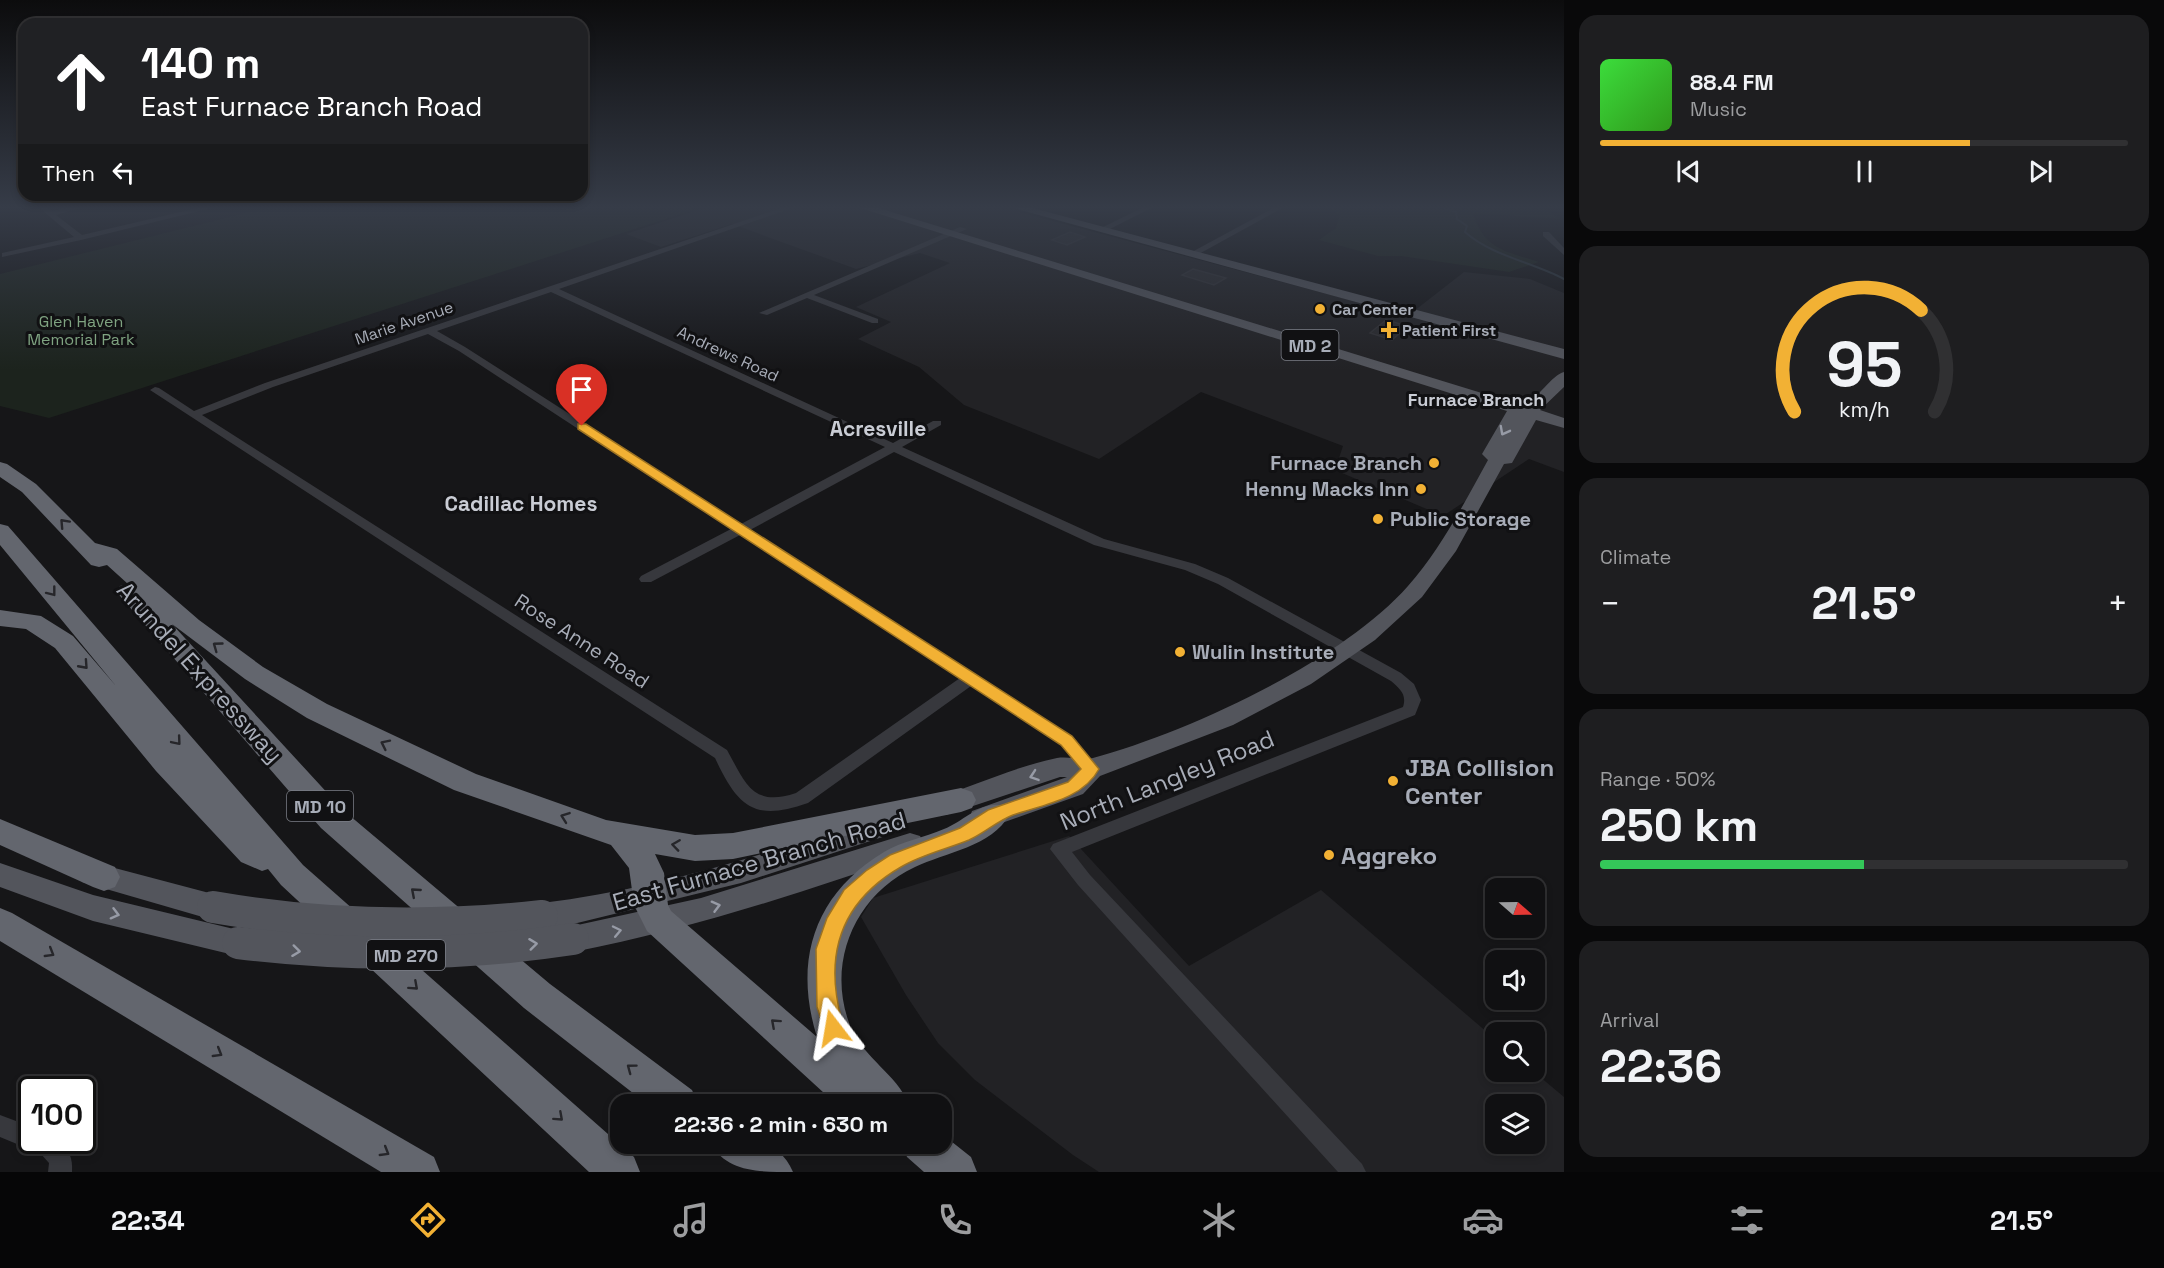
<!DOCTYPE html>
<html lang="en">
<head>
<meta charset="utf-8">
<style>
	:root { --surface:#101012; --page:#1e1e20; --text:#f1f3f6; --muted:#9c9d9f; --line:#303032; --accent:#f2b134 }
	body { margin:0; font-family:"Space Grotesk",sans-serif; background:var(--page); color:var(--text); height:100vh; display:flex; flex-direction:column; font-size:22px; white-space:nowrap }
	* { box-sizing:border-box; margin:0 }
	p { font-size:20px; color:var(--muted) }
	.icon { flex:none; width:33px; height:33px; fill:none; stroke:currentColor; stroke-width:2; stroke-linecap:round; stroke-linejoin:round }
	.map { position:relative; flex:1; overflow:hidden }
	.sheet { display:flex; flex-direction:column; gap:15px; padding:15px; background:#09090a; width:600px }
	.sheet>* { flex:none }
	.hud { position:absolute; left:18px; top:18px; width:570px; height:183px; border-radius:18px; box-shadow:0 3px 9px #0003,0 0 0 2px var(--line); background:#202124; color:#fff; overflow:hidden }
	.needle { width:39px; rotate:110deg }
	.tools { position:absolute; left:1485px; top:878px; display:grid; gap:12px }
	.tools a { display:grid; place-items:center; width:60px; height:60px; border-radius:12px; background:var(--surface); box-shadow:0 3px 9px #0003,0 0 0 2px var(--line); font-size:30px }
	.speed { position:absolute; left:18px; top:1076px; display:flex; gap:12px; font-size:30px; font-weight:700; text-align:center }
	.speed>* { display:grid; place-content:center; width:78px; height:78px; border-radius:50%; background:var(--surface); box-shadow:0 3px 9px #0003,0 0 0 2px var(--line); line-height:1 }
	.speed .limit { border:3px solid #111; border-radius:9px; background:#fff; color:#111 }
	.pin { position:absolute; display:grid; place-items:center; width:51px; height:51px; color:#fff; margin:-62px -26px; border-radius:50% 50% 50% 0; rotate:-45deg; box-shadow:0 0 6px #0007 }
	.pin .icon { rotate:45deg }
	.me { position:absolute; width:66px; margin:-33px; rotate:346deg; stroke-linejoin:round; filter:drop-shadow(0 0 4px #0008) }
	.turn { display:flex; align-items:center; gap:21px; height:126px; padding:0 24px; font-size:27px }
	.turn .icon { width:78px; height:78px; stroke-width:2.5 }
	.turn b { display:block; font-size:42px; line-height:51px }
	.then { display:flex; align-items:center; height:57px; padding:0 24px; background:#0003; gap:12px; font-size:22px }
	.big { font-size:45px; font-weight:700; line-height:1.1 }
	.sheet .tile { flex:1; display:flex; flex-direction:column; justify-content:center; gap:9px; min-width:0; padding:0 21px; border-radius:18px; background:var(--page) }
	.sheet .dial { align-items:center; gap:0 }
	.dial svg { height:156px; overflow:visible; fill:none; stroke:var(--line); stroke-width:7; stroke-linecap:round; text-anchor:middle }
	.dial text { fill:var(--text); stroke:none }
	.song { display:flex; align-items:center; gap:18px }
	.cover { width:72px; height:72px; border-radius:9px; background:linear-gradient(135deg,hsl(120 70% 55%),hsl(110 70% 35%)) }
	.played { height:6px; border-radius:3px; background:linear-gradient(90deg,var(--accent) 70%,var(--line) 70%) }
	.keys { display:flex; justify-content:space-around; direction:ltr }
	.heat { display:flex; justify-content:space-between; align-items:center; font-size:33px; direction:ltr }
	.charge { height:9px; border-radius:4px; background:linear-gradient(90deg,#34c759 50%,var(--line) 0) }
	.trip { position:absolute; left:610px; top:1094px; width:342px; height:60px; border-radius:18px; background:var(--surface); box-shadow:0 3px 9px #0003,0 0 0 2px var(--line); font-weight:700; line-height:60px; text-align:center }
	.menu { display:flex; height:96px; justify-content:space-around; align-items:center; background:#060607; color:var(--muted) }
	.menu .icon { width:42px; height:42px }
	.menu .on { color:var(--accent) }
	.menu b { font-size:27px; color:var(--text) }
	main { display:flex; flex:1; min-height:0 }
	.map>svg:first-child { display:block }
	.built { fill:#222225; fill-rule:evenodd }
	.green { fill:#1c231d }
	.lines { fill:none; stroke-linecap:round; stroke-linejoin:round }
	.stream { stroke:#2c353c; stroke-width:2 }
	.building { fill:#29292c; stroke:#303034; stroke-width:1.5 }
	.minor { fill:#37383d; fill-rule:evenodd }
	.primary { fill:#53555c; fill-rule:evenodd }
	.motorway { fill:#63666e; fill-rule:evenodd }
	.primary-bridge { stroke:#53555c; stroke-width:32 }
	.oneway { stroke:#979ba6 }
	.oneway2 { stroke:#26262a }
	.route { fill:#f2b134; stroke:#9d7322; stroke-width:1.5 }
	.poi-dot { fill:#f2b134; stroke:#111113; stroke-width:2 }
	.labels { text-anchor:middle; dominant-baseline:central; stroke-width:6; stroke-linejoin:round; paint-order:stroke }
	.far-poi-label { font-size:16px; font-weight:bold; fill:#a8adb8; stroke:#111113; text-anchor:start }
	.far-park-label { font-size:16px; fill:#7fa381; stroke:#111113 }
	.far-street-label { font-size:16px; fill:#a8adb8; stroke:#111113 }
	.shield { fill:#111113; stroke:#7b7e86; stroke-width:1.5 }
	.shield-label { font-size:18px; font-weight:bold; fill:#a8adb8 }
	.far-neighbourhood-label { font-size:18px; font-weight:bold; fill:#c9ccd4; stroke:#111113 }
	.poi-label { font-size:20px; font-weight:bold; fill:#a8adb8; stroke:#111113; text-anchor:end }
	.street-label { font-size:20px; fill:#a8adb8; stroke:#111113 }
	.neighbourhood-label { font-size:21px; font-weight:bold; fill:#c9ccd4; stroke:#111113 }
	.near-street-label { font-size:24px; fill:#a8adb8; stroke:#111113 }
	.near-poi-label { font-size:24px; font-weight:bold; fill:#a8adb8; stroke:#111113; text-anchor:start }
</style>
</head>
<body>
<main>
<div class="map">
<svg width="1564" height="1172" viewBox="0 0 1564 1172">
	<rect width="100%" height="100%" fill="#161618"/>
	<g class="built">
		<polygon points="709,206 1031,206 1019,212 1564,357 1564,472 1529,459 1443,516 1335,470 1343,446 1201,392 1099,459 964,405 919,367 858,339 891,322 856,307 950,263 920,253 856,269 732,224 661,247 626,234"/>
		<polygon points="1464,272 1530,279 1564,293 1564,351 1414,311"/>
		<path d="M1069,836L1189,966L1321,890L1495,1039L1496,1071H1533L1564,1097V1172H1099L1073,1155L975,1080L938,1043L906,995L861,917L873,898ZM1496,1104H1534V1143H1496Z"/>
	</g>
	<g class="green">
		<polygon points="274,206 706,206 49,418 0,406 0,274"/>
		<path d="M1324,206H1525L1543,208L1560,219L1473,213C1484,250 1506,251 1539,262L1509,272L1401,256H1378L1319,240L1336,228L1340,214Z"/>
	</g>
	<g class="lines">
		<path class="stream" d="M1439,206L1456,212L1457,219L1467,226L1465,232C1492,256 1532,262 1564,279"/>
	</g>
	<g class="building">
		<polygon points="1070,232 1085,237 1067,245 1052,240"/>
		<polygon points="1193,269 1226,278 1214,285 1182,275"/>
		<polygon points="1386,320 1408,326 1392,340 1370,333"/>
	</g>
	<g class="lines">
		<g class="minor">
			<polygon points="37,206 45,206 52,211 74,206 87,206 56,215 82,235 206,206 220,206 81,240 2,257 2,253 74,237"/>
			<path d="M787,206H798L559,289L893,443L933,421H941V425L902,447L1104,539L1195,564L1228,578L1401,673L1414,684L1421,700L1415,715L1072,852L1090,875L1362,1164L1366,1172H1338L1078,885L1050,849L1053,844L1403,707C1407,694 1400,689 1391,681L1218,584L1185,570L1094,545L894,452L750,530L1072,736L1099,769L1097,773L1091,775L1085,773L1060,744L971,686L808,803C754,822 738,807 715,758L150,390L155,387L159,388L194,411L265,383ZM551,292L885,447L741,524L465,347L437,331ZM428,334L459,351L731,529L641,576L639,579L641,582H651L740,535L960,678L796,793C752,808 745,782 727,750L202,415L273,387Z"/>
			<polygon points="1146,206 1155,206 1106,231 1099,229"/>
			<polygon points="1277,206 1286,206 1197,255 1190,253"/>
			<polygon points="960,227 967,229 814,295 878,319 878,323 872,323 807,298 767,315 759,313"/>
			<polygon points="1543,232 1549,232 1564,248 1564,255 1543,236"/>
			<path d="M0,1115L32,1127V1140H59C69,1151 73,1157 72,1172H48L49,1163L41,1154L0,1137Z"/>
		</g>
		<g class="primary">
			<path d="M854,206H872L1524,406C1538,398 1552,375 1564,372V387L1540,410L1564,418V428L1536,420L1512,463L1504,464L1456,551L1422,597L1375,640L1311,684L1233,725L1100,776L1083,794L982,830L972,827L969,819L972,811L1067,777H1060L946,815L937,812L933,805L937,798C975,785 1018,766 1057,758C1069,756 1082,761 1093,758C1189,732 1342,661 1408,586C1441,549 1464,503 1488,460L1482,454L1507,411Z"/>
			<polygon points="1006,206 1025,206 1564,349 1564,359"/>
			<path d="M891,812L901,815L905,823L901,831L741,883L569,925L542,929L532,925L527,916L532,907L542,903C661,889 778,850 891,812Z"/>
			<path d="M910,833L920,836L924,844L920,852C806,891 692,929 573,952L562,948L558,939L562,930L573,926L701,898Z"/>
			<polygon points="92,862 213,894 223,898 228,907 223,916 213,920 82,882 78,874 82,866"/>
			<polygon points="0,863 93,895 238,930 249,934 253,943 249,952 238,956 93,921 0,887"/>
		</g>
		<g class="motorway">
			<path d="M0,462L7,464L36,484L95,543L117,549L199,620L263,667L327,704L476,774L606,820L695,835L733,833L961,788L972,792L976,800L972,808L961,812L733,859L695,861L655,854L664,873L668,905L671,911L817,1037C793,961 814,894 884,852C902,841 924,838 944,829C964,821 983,799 1005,806L1009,815C993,846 944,853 915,867C854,895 825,965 851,1028C865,1059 896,1074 909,1104H836L647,931L634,905L629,868L611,845L454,790L307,718L245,679L172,624L343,810L550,984L692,1090L698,1104H647L524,1008L321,828L120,596L117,591L120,586L128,584L107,565L99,567L91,565L22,492L0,477Z"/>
			<polygon points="0,524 8,526 303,865 634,1157 640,1172 589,1172 281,885 268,869 262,871 241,862 156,771 55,648 26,629 0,626 0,610 41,616 73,636 116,686 0,545"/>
			<polygon points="0,819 115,867 120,877 115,887 104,891 93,887 0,845"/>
			<polygon points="0,908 12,913 434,1157 440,1172 381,1172 0,941"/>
			<polygon points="942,1134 971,1157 977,1172 924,1172 907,1157 901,1143 942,1143"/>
			<path d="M711,1143C745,1143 777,1135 793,1172C758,1172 726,1172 711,1143Z"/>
		</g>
		<g class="primary-bridge">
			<path d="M213,907C323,926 431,928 542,916"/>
			<path d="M238,943C351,957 461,956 573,939"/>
		</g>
	</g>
	<defs><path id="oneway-chevron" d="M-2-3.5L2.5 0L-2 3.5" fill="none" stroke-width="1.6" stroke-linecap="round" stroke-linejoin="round" transform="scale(1.5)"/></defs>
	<g class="oneway">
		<use href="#oneway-chevron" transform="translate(1504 431) rotate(118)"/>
		<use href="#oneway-chevron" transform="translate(1034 776) rotate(161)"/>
		<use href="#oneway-chevron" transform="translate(716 906) rotate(-15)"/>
		<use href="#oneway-chevron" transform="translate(115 914) rotate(15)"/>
		<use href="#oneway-chevron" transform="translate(617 931) rotate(-12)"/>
		<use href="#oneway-chevron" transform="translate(533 944) rotate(-7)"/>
		<use href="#oneway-chevron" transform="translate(296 951) rotate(7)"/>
	</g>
	<g class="oneway2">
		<use href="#oneway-chevron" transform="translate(64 523) rotate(-133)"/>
		<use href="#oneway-chevron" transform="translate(52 592) rotate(52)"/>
		<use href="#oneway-chevron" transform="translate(217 646) rotate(-144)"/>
		<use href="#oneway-chevron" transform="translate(84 665) rotate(48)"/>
		<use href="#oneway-chevron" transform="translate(177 741) rotate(50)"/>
		<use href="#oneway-chevron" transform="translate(385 744) rotate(-154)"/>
		<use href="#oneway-chevron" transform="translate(565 817) rotate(-160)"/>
		<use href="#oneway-chevron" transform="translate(676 845) rotate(-172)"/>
		<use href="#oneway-chevron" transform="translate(415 892) rotate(-139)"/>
		<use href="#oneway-chevron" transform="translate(50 953) rotate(31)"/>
		<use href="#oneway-chevron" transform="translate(414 986) rotate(42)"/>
		<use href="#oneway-chevron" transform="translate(775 1023) rotate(-138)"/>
		<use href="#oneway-chevron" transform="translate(218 1053) rotate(31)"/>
		<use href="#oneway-chevron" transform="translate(631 1068) rotate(-143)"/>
		<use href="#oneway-chevron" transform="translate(559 1117) rotate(42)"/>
		<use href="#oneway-chevron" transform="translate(385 1152) rotate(31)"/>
	</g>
	<linearGradient id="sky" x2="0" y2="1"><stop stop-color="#0c0c0d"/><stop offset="0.56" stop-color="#363c48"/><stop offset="1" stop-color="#363c48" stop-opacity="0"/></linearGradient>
	<rect width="1564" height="370" fill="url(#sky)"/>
	<path class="route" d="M578,424H586L1072,736L1099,769C1083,799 1043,805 1013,815C997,821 985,833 969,840C947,849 921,855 901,867C837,904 823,960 844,1028L841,1035L833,1038L826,1035L817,1007L816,949L827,918L844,890L867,870L890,855L960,828L988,810L1068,782L1081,769L1061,745L578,429Z"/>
	<g class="poi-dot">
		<circle cx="1320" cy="309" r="6"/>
		<path d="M1386 321h6v6h6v6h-6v6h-6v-6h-6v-6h6z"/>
		<circle cx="1434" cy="463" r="6"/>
		<circle cx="1421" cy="489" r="6"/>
		<circle cx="1378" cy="519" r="6"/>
		<circle cx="1180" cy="652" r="6"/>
		<circle cx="1393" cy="781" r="6"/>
		<circle cx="1329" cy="855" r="6"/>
	</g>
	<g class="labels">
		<g class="far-poi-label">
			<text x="1332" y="309">Car Center</text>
			<text x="1402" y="330">Patient First</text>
		</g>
		<g class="far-park-label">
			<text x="81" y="321">Glen Haven<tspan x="81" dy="18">Memorial Park</tspan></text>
		</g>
		<g class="far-street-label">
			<text transform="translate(404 323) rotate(-19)">Marie Avenue</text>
			<text transform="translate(728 354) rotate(25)">Andrews Road</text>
		</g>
		<g class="shield">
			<rect x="1281.5" y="330" width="57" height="30" rx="4.5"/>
			<rect x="287" y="791" width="66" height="30" rx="4.5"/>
			<rect x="367" y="940" width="78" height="30" rx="4.5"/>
		</g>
		<g class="shield-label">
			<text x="1310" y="345">MD 2</text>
			<text x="320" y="806">MD 10</text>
			<text x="406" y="955">MD 270</text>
		</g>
		<g class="far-neighbourhood-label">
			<text x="1476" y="399">Furnace Branch</text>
		</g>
		<g class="poi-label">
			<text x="1422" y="463">Furnace Branch</text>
			<text x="1409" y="489">Henny Macks Inn</text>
			<text x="1390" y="519" text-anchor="start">Public Storage</text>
			<text x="1192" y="652" text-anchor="start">Wulin Institute</text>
		</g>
		<g class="street-label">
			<text transform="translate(582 641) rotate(33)">Rose Anne Road</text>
		</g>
		<g class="neighbourhood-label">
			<text x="878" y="428">Acresville</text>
			<text x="521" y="503">Cadillac Homes</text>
		</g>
		<g class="near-street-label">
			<text transform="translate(200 672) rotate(48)">Arundel Expressway</text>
			<text transform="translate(1167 780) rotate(-22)">North Langley Road</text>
			<text transform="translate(759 861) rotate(-16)">East Furnace Branch Road</text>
		</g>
		<g class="near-poi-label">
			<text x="1405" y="767">JBA Collision<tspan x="1405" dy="28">Center</tspan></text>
			<text x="1341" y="855">Aggreko</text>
		</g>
	</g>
</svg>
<div class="tools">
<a><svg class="needle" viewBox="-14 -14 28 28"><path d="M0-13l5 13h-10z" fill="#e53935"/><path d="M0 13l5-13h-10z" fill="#9c9d9f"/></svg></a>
<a><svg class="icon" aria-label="sound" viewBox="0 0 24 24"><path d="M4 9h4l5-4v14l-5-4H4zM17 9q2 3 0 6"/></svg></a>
<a><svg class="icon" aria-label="search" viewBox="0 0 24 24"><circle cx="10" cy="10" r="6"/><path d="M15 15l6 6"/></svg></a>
<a><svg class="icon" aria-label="layers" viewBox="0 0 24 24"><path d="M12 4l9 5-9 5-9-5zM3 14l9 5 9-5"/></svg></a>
</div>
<div class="speed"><div class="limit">100</div></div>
<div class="pin" style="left:582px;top:426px;background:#d93025"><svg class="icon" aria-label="arrive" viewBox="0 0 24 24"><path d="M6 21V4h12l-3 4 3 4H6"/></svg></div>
<svg class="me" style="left:833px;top:1028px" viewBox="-20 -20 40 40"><path d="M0-17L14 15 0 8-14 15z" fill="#f2b134" stroke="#fff" stroke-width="4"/></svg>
<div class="trip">22:36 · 2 min · 630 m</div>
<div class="hud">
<div class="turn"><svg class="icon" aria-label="ahead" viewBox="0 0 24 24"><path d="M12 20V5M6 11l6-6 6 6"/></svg><div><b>140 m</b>East Furnace Branch Road</div></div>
<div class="then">Then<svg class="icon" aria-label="left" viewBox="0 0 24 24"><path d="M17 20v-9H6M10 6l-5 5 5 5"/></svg></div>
</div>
</div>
<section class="sheet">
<div class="tile">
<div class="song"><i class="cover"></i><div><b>88.4 FM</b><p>Music</p></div></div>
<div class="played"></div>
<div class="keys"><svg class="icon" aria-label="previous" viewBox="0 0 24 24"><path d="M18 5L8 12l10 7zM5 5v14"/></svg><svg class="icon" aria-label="pause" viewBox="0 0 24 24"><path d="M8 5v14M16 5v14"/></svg><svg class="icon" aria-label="next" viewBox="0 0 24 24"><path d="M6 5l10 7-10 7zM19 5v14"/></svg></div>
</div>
<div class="tile dial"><svg viewBox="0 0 100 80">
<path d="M14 69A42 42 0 1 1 86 69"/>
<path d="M14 69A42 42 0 0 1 79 17" stroke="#f2b134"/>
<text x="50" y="56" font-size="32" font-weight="700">95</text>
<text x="50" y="72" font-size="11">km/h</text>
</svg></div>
<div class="tile"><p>Climate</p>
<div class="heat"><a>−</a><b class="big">21.5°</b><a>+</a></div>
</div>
<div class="tile"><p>Range · 50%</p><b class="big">250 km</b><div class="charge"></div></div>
<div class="tile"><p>Arrival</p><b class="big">22:36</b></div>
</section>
</main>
<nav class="menu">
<b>22:34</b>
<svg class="icon on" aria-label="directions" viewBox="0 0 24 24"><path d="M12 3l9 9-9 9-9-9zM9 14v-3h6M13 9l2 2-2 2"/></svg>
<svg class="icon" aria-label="music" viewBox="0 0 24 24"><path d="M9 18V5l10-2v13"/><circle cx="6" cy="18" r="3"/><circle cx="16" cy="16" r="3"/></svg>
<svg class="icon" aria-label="phone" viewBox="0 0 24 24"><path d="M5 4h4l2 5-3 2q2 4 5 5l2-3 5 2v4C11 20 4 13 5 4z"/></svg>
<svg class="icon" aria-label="climate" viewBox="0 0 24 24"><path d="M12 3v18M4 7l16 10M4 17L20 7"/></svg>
<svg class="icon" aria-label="car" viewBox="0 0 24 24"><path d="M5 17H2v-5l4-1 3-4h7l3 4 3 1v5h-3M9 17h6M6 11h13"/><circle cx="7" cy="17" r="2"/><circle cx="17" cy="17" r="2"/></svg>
<svg class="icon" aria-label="filters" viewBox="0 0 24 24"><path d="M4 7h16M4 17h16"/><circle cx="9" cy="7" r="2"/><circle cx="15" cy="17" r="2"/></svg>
<b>21.5°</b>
</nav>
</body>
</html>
